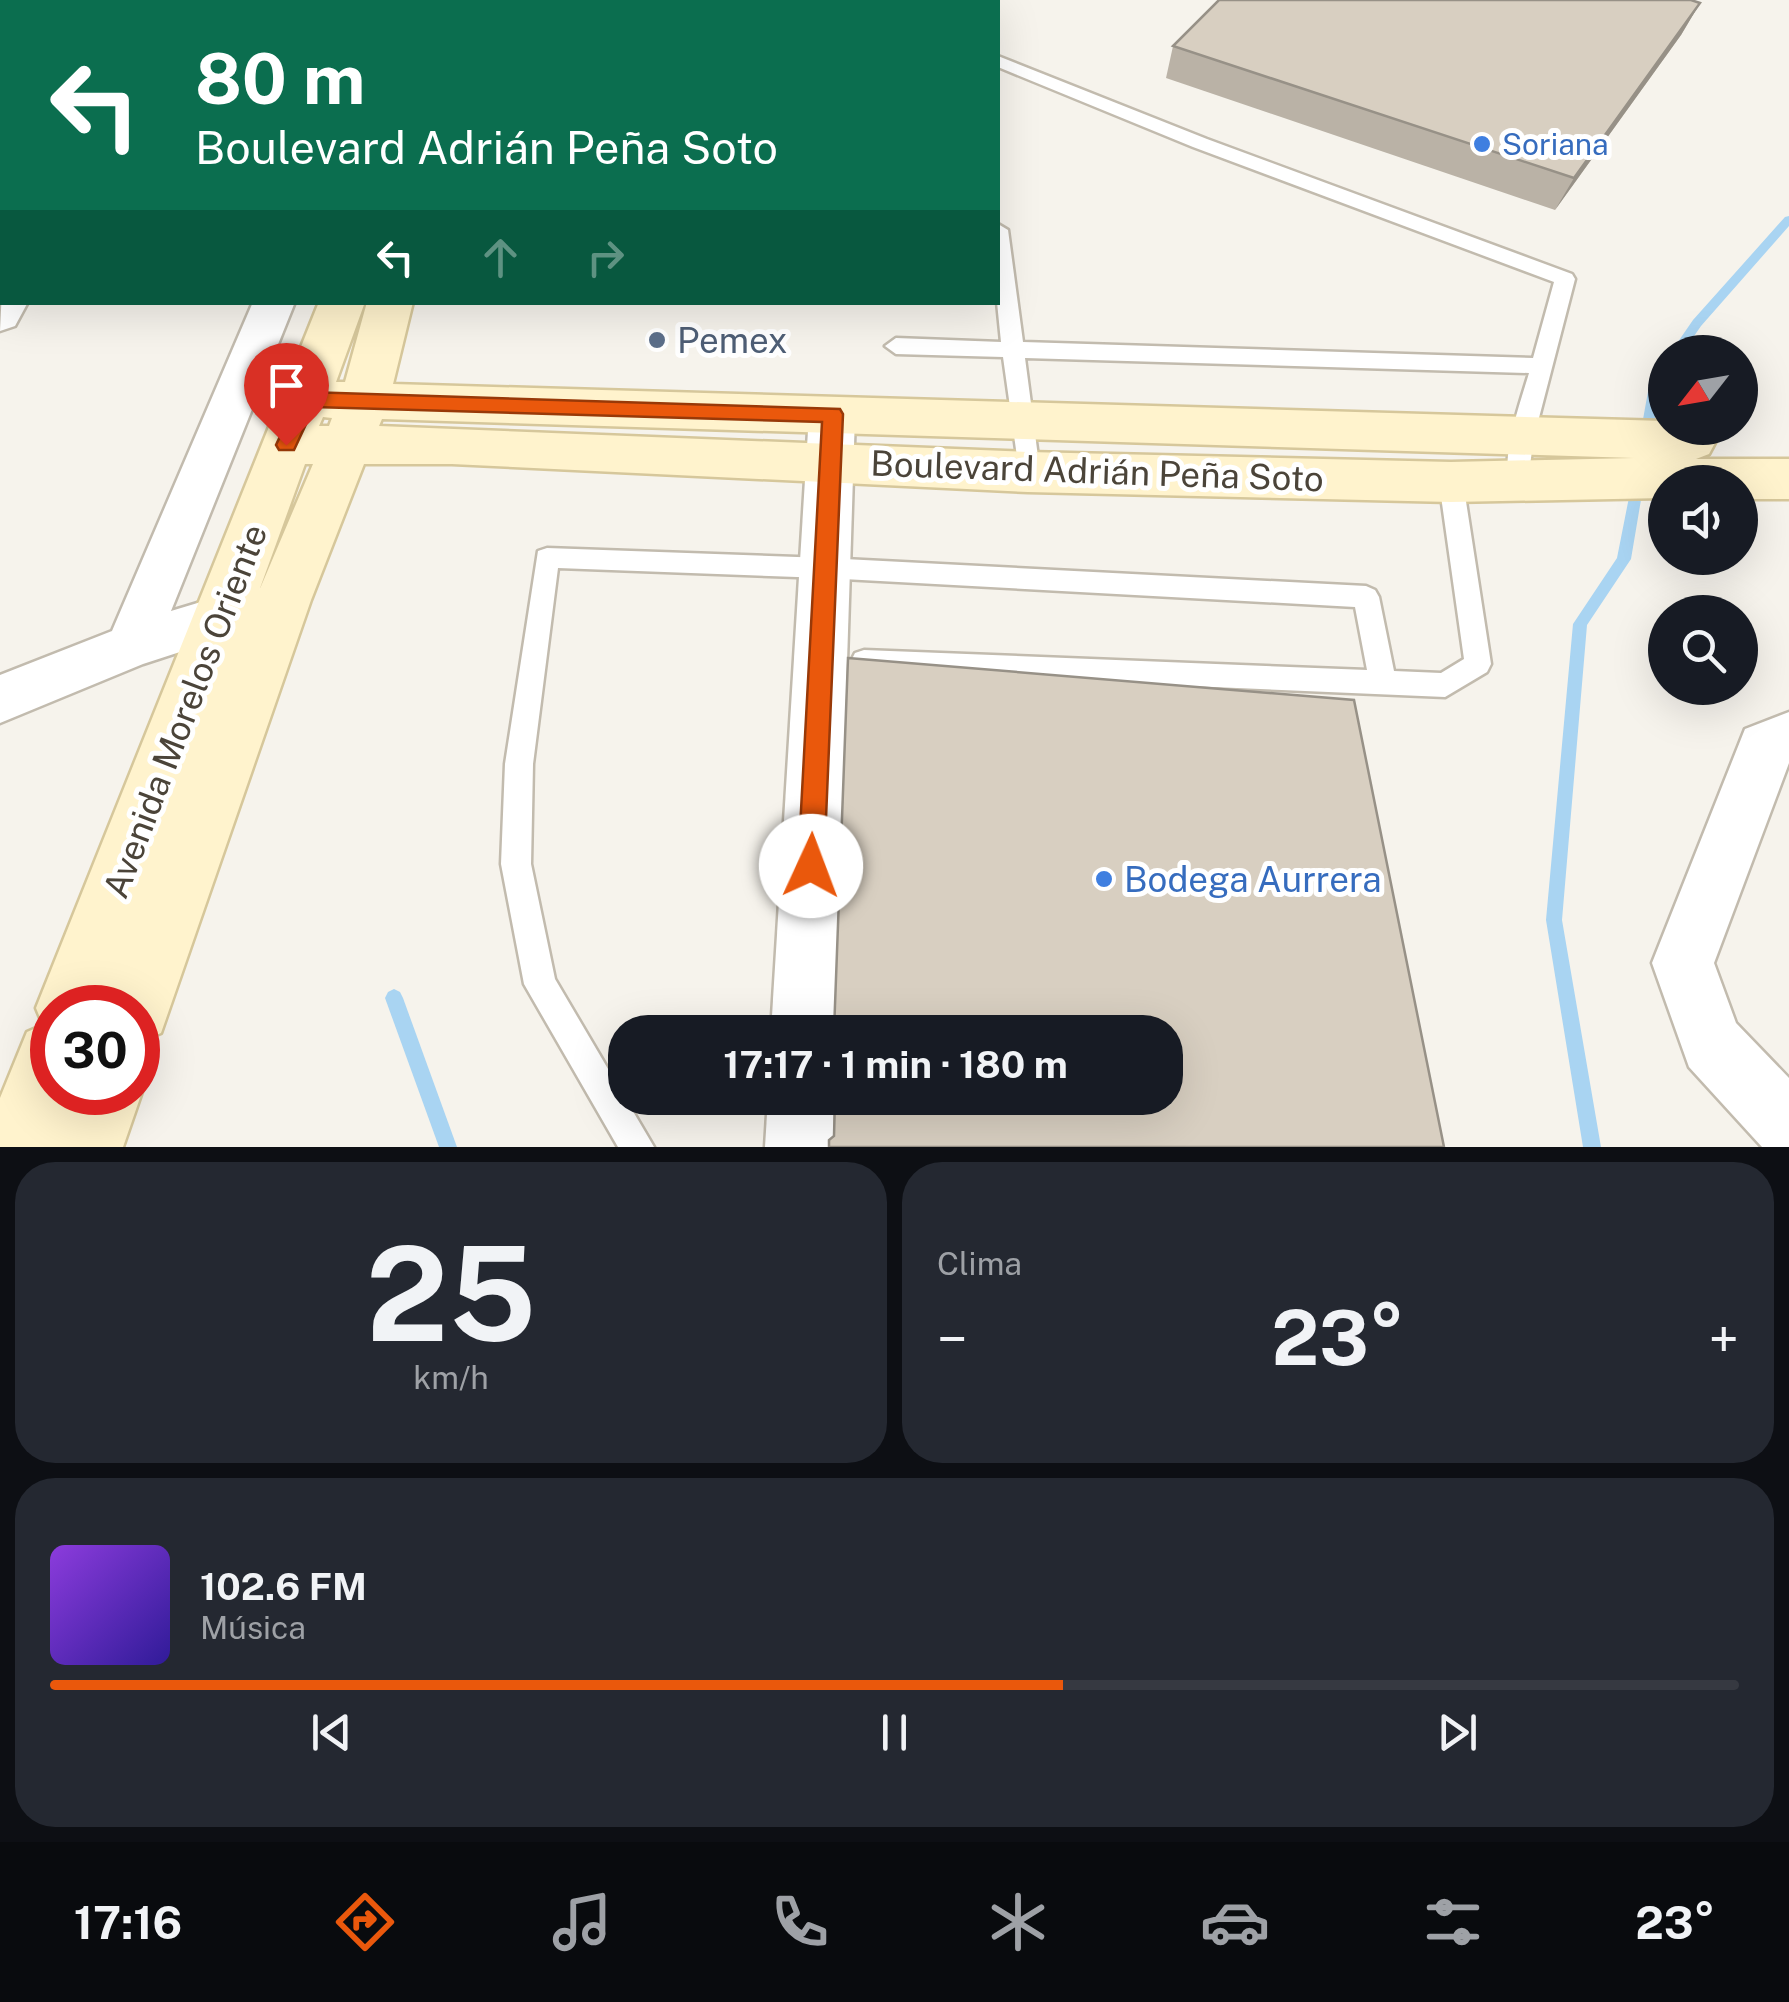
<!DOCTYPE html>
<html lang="es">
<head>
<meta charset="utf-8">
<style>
	:root { --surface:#171b24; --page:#242831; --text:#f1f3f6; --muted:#9ea1a6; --line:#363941; --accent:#ea580c }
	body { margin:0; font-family:"Public Sans",sans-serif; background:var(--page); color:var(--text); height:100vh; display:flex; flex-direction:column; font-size:38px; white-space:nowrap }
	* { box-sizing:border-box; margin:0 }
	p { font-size:32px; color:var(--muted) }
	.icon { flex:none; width:55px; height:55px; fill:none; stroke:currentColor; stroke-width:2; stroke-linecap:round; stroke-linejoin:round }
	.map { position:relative; height:1147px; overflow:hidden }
	.panel { display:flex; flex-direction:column; gap:15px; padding:15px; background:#0d0f14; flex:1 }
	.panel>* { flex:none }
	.hud { position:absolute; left:0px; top:0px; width:1000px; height:305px; box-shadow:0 10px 40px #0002; background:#0b6e4f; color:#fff; overflow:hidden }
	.needle { width:65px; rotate:239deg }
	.controls { position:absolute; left:1648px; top:335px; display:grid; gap:20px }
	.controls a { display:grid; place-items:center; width:110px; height:110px; border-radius:50%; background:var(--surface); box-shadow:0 10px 40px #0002; font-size:50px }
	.speed { position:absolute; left:30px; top:985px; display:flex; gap:20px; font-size:50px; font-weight:700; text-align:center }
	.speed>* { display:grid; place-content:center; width:130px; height:130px; border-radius:50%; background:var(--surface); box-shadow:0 10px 40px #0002; line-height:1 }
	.speed .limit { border:15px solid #d22; background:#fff; color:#111 }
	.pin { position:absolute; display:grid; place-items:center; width:85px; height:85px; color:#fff; margin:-102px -42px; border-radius:50% 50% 50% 0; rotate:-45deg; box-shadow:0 0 10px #0007 }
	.pin .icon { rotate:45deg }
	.me { position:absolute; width:110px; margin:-55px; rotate:2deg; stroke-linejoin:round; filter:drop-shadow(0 0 8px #0008) }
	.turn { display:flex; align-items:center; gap:35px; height:210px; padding:0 30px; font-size:45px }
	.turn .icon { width:130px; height:130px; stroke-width:2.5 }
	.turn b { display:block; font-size:70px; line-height:85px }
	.lanes { display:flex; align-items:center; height:95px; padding:0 30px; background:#0003; justify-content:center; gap:50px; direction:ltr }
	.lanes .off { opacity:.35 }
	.big { font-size:75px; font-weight:700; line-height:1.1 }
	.panel .widget { flex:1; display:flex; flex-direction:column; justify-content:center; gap:15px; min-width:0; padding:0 35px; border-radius:40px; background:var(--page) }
	.panel .dial { align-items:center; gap:0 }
	.dial b { font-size:130px; line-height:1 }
	.song { display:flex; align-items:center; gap:30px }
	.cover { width:120px; height:120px; border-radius:15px; background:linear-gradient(135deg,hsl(270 70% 55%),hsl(250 70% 35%)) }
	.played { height:10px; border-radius:5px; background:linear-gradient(90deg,var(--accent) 60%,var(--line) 60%) }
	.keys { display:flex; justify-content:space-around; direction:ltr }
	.heat { display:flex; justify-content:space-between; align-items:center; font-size:55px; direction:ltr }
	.panel .tiles { flex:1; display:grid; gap:15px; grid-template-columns:1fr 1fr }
	.widget:last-child { grid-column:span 2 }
	.trip { position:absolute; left:608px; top:1015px; width:575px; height:100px; border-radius:40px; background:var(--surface); box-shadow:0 10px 40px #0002; font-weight:700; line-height:100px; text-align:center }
	.tabs { display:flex; height:160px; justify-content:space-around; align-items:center; background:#090b0e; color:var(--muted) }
	.tabs .icon { width:70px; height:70px }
	.tabs .on { color:var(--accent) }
	.tabs b { font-size:45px; color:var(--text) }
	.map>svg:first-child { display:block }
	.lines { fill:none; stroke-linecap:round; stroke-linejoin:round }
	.stream { fill:#a9d4f2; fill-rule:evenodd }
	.lane-casing { stroke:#c2bbae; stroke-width:5 }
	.street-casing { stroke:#c2bbae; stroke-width:5 }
	.secondary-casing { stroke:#d6c79b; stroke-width:5 }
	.lane { fill:#fff; fill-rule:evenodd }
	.street { fill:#fff; fill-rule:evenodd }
	.secondary { fill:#fff3cd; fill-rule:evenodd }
	.wall { fill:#bab2a6 }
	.shaded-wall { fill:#979187 }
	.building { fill:#d8cfc1; stroke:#979187; stroke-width:2.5 }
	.route { fill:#ea580c; stroke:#983908; stroke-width:2.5 }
	.shop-dot { fill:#3f7fe0; stroke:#fff; stroke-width:4 }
	.service-dot { fill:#5c6f8a; stroke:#fff; stroke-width:4 }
	.labels { text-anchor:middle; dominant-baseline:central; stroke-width:10; stroke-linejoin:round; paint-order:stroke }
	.far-shop-label { font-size:30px; fill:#366cbe; stroke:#fff; text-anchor:start }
	.service-label { font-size:35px; fill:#4e5e75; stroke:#fff; text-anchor:start }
	.street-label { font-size:35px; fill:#4b4439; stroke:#fff }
	.shop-label { font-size:35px; fill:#366cbe; stroke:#fff; text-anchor:start }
</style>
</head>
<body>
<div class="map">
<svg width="1789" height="1147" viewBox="0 0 1789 1147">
	<rect width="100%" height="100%" fill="#f6f3ec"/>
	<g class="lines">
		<g class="stream">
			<polygon points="1789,216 1789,226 1701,326 1683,352 1671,352 1693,320 1785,217"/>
			<polygon points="1665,366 1665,380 1661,386 1652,436 1646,441 1640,436 1649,386 1661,367"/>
			<polygon points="1638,477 1644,482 1631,559 1587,625 1562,920 1601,1147 1583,1147 1546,920 1573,624 1617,558 1632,482"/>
			<polygon points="394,989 400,992 403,998 457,1147 439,1147 385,998 388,992"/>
		</g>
		<g class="lane-casing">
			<g id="lane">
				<polygon points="80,0 97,0 98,2 82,2"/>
				<path d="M998,56L1207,139L1572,274L1575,279L1534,437L1527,486H1511C1499,460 1521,401 1529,373L1025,358L1040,472L1036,478H1020L1003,357L896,354L885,346L896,338L1001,342L997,302L998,224L1008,230L1023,342L1533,358L1554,282L1193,147L998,67Z"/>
				<polygon points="1451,473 1463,482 1491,664 1487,672 1445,697 864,672 855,669 851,661 855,653 864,650 1367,670 1355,607 825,578 558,568 533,764 531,864 555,979 654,1147 618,1147 524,984 501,864 505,764 538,551 547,548 825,558 1366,586 1375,590 1379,597 1394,671 1441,673 1464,659 1439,482"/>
			</g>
		</g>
		<g class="street-casing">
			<g id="street">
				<polygon points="2,289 2,302 28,302 15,326 0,331"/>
				<polygon points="253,302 295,302 171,611 254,586 272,592 280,607 272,622 143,664 0,723 0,675 112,631"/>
				<polygon points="832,398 848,403 855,415 835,1032 771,1032 809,415 816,403"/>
				<polygon points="1789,712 1789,763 1714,963 1736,1023 1789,1078 1789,1147 1762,1147 1689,1067 1652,963 1745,729"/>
				<polygon points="768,1098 834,1098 833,1147 765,1147"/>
			</g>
		</g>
		<g class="secondary-casing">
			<path id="secondary" d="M319,302H365L336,382H345L367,302H413L393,384L1665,421V428H1709L1716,441L1709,454L1696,459H1789V499H1740V482H1665V498L1451,502L1028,492L452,464H364L311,600L161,1033L138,1042V1008H52V1092H138V1081L142,1092L123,1147H0V1098L27,1032L43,1025L36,1008ZM323,417L332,418L329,426H319ZM382,419L1634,458L1451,462L1028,452L379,426ZM305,464H313L259,591Z"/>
		</g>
		<use href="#lane" class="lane"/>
		<use href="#street" class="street"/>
		<use href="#secondary" class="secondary"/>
	</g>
	<g class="wall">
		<polygon points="1700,3 1681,35 1555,210 1166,78 1173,46"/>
		<polygon points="845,302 978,302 978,304"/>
	</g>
	<polygon class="shaded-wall" points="1700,3 1681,35 1555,210 1574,178"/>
	<g class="building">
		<polygon points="1219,0 1691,0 1700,3 1574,178 1173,46"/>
		<polygon points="848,658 1354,700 1444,1147 829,1147 829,1140 834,1136 835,1098 1165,1098 1165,1032 834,1032"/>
	</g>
	<polygon class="route" points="307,392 840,409 843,414 824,866 820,875 811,879 802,875 798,866 822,422 314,407 294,450 279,450 276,445 300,394"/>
	<g class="shop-dot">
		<circle cx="1482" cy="144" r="10"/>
		<circle cx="1104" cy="879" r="10"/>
	</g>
	<circle class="service-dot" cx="657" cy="340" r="10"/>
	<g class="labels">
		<g class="far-shop-label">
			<text x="1502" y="144">Soriana</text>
		</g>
		<g class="service-label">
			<text x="677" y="340">Pemex</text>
		</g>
		<g class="street-label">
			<text transform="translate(1097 471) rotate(2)">Boulevard Adrián Peña Soto</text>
			<text transform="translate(185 711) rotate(-69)">Avenida Morelos Oriente</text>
		</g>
		<g class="shop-label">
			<text x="1124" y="879">Bodega Aurrera</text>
		</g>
	</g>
</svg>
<div class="controls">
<a><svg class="needle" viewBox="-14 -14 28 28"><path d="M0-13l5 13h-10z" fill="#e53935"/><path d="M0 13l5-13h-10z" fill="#9ea1a6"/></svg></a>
<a><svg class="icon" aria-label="sound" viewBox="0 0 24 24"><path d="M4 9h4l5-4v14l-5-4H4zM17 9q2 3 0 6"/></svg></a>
<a><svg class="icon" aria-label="search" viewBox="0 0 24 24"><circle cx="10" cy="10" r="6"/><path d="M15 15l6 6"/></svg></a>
</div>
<div class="speed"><div class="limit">30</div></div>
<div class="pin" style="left:286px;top:445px;background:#d93025"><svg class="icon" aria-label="arrive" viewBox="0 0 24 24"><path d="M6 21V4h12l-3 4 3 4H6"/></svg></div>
<svg class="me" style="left:811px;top:866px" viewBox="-20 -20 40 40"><circle r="19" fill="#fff"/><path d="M0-13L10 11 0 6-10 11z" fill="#ea580c"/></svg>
<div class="trip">17:17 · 1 min · 180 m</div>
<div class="hud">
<div class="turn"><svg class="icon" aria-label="left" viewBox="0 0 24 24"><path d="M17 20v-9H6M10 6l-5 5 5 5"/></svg><div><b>80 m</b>Boulevard Adrián Peña Soto</div></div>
<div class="lanes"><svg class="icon" aria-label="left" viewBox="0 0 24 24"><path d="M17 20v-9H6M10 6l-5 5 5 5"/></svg><svg class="icon off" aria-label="ahead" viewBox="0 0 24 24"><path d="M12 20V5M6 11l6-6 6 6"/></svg><svg class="icon off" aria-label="right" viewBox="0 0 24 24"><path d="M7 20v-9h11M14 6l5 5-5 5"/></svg></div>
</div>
</div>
<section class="panel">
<div class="tiles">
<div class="widget dial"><b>25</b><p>km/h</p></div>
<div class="widget"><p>Clima</p>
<div class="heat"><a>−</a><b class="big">23°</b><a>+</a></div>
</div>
<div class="widget">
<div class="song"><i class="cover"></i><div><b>102.6 FM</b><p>Música</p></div></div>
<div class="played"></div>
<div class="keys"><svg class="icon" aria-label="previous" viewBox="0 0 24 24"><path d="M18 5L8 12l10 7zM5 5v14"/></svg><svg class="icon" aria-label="pause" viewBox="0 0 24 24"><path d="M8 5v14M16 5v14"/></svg><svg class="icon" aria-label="next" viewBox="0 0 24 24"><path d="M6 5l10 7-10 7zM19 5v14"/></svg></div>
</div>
</div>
</section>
<nav class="tabs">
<b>17:16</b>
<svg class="icon on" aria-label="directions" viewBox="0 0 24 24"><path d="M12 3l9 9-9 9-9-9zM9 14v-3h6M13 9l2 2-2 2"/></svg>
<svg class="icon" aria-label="music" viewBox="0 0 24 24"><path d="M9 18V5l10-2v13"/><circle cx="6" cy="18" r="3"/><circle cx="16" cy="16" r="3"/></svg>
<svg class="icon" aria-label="phone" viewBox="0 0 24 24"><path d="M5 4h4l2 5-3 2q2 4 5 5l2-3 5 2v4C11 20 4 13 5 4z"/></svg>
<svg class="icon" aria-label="climate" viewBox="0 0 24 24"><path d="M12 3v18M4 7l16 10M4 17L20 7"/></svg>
<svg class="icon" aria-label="car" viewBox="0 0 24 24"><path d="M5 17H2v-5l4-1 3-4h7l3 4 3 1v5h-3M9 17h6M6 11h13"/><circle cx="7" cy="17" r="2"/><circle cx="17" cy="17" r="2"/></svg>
<svg class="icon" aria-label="filters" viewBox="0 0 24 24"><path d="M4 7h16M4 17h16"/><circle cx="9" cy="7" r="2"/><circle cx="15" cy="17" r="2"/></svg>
<b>23°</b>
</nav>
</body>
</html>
